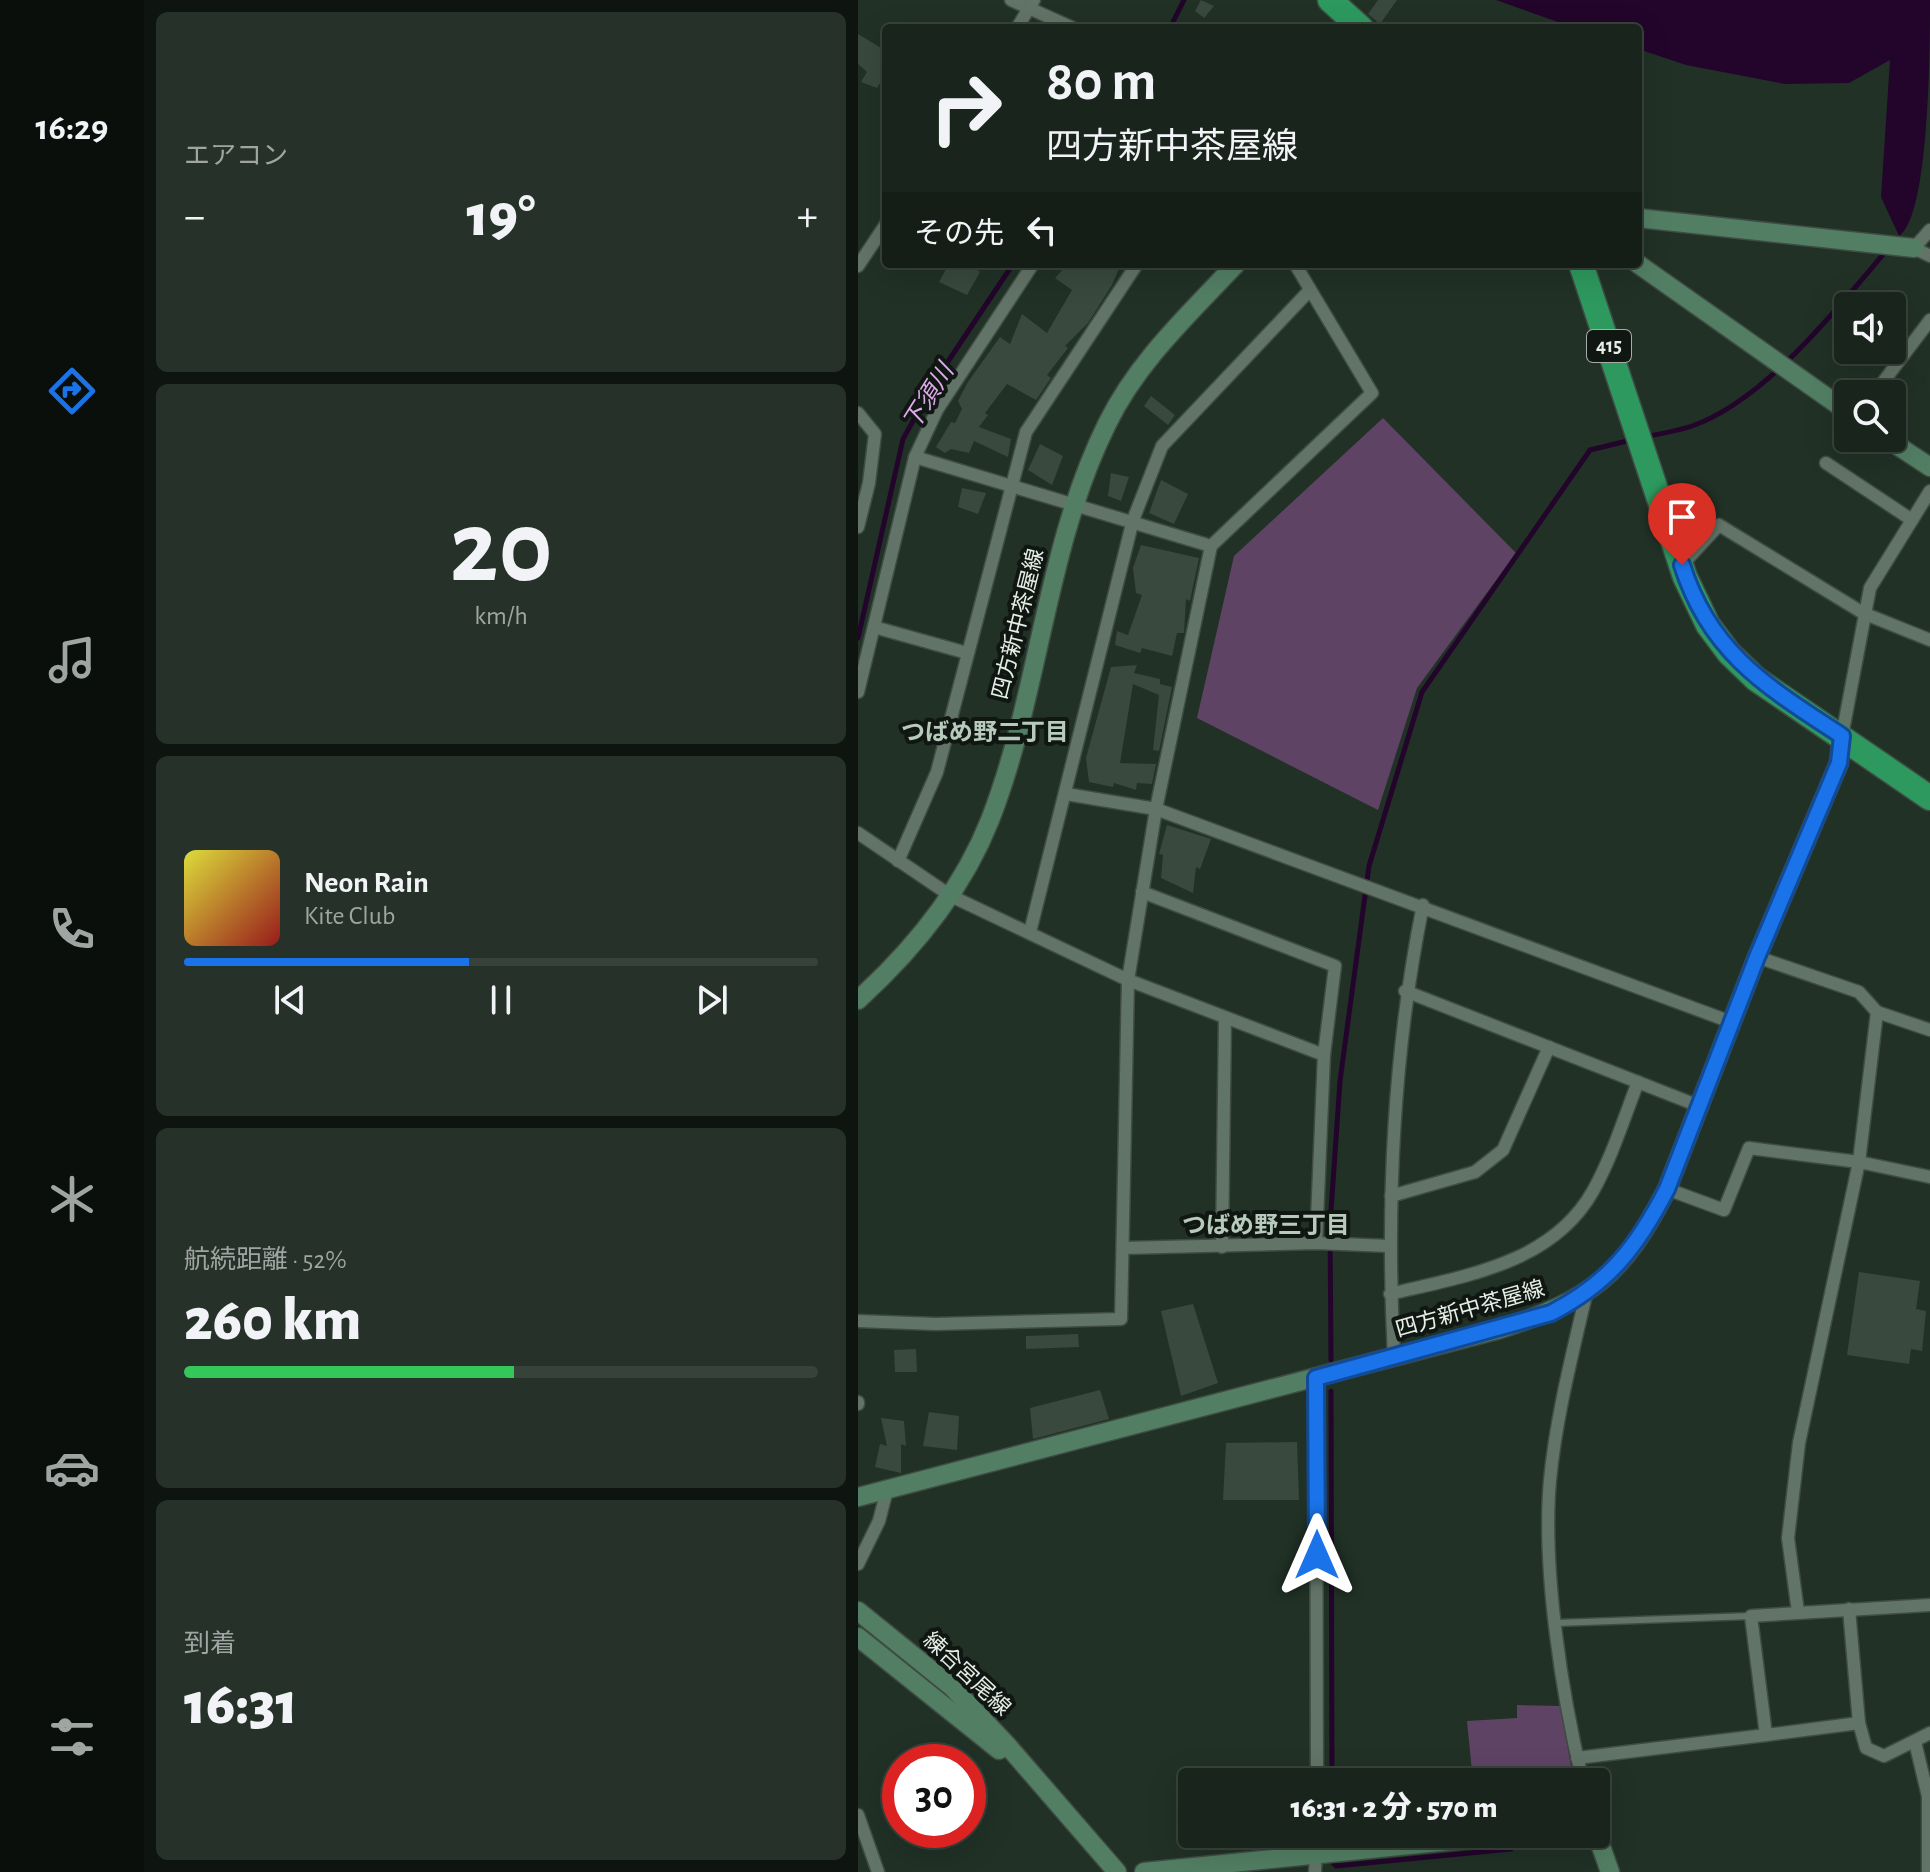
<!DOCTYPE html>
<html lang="ja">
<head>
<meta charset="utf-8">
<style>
	:root { --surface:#19251c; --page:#263129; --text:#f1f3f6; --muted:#9fa5a3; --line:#37423b; --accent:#1a73e8 }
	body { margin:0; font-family:"Alegreya Sans","Noto Sans JP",sans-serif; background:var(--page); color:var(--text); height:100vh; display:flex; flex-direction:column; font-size:30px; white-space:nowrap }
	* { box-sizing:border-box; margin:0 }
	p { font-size:26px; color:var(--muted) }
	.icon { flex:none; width:44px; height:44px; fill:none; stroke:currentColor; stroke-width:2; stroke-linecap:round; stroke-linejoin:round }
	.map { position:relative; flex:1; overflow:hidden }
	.side { display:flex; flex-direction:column; gap:12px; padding:12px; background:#0e140f; width:714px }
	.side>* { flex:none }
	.guide { position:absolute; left:24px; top:24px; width:760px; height:244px; border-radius:8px; box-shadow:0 8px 32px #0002,0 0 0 2px var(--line); background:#19251c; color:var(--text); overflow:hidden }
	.controls { position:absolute; left:976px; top:292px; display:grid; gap:16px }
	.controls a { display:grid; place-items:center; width:72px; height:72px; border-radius:8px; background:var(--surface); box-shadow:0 8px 32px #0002,0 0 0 2px var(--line); font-size:40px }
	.speed { position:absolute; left:24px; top:1744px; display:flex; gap:16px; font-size:40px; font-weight:700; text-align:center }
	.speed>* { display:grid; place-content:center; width:104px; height:104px; border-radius:50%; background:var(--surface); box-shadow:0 8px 32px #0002,0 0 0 2px var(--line); line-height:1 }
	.speed .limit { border:12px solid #d22; background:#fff; color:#111 }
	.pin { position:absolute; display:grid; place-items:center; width:68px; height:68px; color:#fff; margin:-82px -34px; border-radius:50% 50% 50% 0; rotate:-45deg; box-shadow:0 0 8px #0007 }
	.pin .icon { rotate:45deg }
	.me { position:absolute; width:88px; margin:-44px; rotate:0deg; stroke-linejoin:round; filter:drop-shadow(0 0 6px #0008) }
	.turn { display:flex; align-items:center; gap:28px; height:168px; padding:0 32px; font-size:36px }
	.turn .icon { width:104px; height:104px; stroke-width:2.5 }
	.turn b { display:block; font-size:56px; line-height:68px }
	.then { display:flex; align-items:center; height:76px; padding:0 32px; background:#0003; gap:16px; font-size:30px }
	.big { font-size:60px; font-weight:800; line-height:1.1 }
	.side .widget { flex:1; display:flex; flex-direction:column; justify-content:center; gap:12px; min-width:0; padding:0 28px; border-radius:12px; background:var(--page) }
	.side .dial { align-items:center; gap:0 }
	.dial b { font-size:104px; line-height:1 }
	.song { display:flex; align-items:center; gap:24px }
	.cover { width:96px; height:96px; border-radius:12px; background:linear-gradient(135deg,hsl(60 70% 55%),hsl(0 70% 35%)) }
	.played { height:8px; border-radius:4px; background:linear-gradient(90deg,var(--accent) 45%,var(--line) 45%) }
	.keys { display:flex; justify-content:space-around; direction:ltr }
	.heat { display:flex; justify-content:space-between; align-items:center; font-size:44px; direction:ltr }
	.charge { height:12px; border-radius:6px; background:linear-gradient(90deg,#34c759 52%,var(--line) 0) }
	.trip { position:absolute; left:320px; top:1768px; width:432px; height:80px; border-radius:8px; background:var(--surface); box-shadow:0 8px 32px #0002,0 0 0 2px var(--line); font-weight:800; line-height:80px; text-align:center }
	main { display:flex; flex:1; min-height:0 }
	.dock { display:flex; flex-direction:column; width:144px; justify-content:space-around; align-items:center; background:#0a0f0b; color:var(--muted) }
	.dock .icon { width:56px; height:56px }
	.dock .current { color:var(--accent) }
	.dock b { font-size:36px; color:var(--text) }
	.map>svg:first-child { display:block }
	.green { fill:#5e4365 }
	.water { fill:#23052b }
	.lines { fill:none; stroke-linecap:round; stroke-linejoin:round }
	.stream { stroke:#23052b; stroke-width:5 }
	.building { fill:#39493e }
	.lane-casing { stroke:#3f4c43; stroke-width:9 }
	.street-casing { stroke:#3f4c43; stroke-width:15 }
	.secondary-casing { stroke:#3f4c43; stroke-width:21 }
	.highway-casing { stroke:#3f4c43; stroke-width:27 }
	.lane { stroke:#627467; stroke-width:6 }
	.street { stroke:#627467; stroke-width:12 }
	.secondary { stroke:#527f64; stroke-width:18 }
	.highway { stroke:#2d995e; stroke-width:24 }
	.route-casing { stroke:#114b97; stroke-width:20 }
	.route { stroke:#1a73e8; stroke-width:14 }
	.labels { text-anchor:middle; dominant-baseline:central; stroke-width:8; stroke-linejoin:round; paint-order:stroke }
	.shield { fill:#101712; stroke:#a5aea8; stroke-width:2 }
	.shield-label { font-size:20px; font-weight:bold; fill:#e5efe8 }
	.street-label { font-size:22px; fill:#e5efe8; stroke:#101712 }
	.water-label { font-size:24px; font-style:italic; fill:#dfabed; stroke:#101712 }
	.neighbourhood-label { font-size:24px; font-weight:bold; fill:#b7cabc; stroke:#101712 }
</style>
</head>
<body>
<main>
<nav class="dock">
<b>16:29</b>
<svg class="icon current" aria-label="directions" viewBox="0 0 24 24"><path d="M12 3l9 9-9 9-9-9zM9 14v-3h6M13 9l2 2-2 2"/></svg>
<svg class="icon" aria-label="music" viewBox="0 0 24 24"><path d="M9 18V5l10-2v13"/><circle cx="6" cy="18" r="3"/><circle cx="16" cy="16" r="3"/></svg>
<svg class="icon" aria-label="phone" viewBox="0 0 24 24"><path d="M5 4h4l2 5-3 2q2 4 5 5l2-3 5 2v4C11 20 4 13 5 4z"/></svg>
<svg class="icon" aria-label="climate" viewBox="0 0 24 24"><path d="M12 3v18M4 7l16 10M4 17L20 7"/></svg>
<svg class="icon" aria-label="car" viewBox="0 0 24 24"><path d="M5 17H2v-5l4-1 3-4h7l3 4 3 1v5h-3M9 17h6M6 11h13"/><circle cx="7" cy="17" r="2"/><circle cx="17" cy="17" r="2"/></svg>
<svg class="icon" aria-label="filters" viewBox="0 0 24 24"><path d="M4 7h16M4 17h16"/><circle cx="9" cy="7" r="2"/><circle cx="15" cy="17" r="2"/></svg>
</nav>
<section class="side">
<div class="widget"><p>エアコン</p>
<div class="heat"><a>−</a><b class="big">19°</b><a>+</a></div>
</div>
<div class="widget dial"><b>20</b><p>km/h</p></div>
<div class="widget">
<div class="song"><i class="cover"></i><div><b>Neon Rain</b><p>Kite Club</p></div></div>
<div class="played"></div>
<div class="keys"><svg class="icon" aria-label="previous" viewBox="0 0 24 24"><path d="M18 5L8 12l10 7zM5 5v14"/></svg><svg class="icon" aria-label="pause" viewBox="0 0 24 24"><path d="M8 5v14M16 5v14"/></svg><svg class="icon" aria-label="next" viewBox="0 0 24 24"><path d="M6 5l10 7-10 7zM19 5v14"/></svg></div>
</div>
<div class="widget"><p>航続距離 · 52%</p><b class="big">260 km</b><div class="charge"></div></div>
<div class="widget"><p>到着</p><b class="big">16:31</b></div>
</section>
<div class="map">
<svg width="1072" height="1872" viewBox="0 0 1072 1872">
	<rect width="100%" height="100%" fill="#213126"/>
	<g class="green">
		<polygon points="525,418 658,553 559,688 520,810 339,718 376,556"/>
		<polygon points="659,1705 702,1706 716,1782 615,1782 609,1721 659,1718"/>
	</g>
	<path class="water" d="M638,0H1072C1072,43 1072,217 1041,236L1023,197L1032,60L991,83L927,84L828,65L780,49V28H717Z"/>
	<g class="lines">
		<g class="stream">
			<polyline points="312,28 326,0"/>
			<path d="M786,437C802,434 819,431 834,426C908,400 979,308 1029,250"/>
			<polyline points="0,638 45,439 79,378 155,264"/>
			<polyline points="473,1360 472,1225 482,1081 511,866 564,692 732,450 773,440"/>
			<polyline points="473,1391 474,1782"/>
			<polyline points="474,1834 474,1843"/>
			<polyline points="475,1863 478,1866 653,1849"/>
		</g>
	</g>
	<g class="building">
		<polygon points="343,0 356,6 346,18 337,11"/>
		<polygon points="520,0 539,0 522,24 510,14"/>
		<polygon points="0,34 28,51 28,73 19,88 3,82 9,72 0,64"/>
		<polygon points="91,264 112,264 122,272 109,295 81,282"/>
		<polygon points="210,264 263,264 254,285 230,323 207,346 210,348 189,375 193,378 178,400 149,384 127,413 130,415 121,427 153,439 150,457 116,441 111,453 93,449 87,453 78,447 93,422 97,423 104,409 100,401 110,382 142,337 152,344 164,314 189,333 214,290 197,278"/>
		<polygon points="293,396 317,415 310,425 286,406"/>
		<polygon points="182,444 205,456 194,485 170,470"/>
		<polygon points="253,473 271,477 263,501 250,496"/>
		<polygon points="303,480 330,494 316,524 291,513"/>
		<polygon points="104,488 128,493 120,514 100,507"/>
		<polygon points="283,545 341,558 332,601 328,599 326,633 319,633 314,656 284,648 282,653 257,645 259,631 270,635 284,595 278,593 275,568"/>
		<polygon points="279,665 276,673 302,679 302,689 302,684 314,687 301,751 295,750 301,695 275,684 262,763 298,764 294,784 279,783 278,790 256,783 255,787 231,782 228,758 253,667"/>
		<polygon points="309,825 353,839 342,869 338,867 335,893 303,878 305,855 301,854"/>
		<polygon points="1001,1272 1062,1281 1058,1309 1068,1311 1064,1351 1053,1349 1051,1364 989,1355"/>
		<polygon points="335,1304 360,1383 323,1396 303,1311"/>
		<polygon points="220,1334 221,1347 168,1349 168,1336"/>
		<polygon points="58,1349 59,1372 37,1372 36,1350"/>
		<polygon points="242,1390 251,1419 175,1439 172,1408"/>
		<polygon points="71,1412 101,1416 99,1450 65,1446"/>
		<polygon points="23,1418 46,1421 48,1446 43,1444 43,1473 17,1467 22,1444 29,1446"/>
		<polygon points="439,1442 441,1500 365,1500 368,1443"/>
	</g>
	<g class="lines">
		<g class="lane-casing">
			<polyline id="lane" points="698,1623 893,1616"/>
		</g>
		<g class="street-casing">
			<g id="street">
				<polyline points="153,0 215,28"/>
				<polyline points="159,28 176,0"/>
				<polyline points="1072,230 1056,248 1072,256"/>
				<polyline points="0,266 28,224"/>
				<polyline points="1016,394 1072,320"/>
				<polyline points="0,413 17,434 11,483 0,527"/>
				<polyline points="57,457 353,546"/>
				<polyline points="968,463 1054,520"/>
				<polyline points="824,565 861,525 1005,613 1072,640"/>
				<polyline points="16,627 109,653"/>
				<polyline points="0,692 57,457 79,410 175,264"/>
				<polyline points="984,736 1012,588 1072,491"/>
				<polyline points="208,794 298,809 873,1022"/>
				<polyline points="0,833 93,896 270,980 466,1055"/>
				<polyline points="40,861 79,772 168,432 279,264"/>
				<polyline points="284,892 477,966 466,1055 458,1243"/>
				<polyline points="172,932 275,520 304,446 451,291"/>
				<polyline points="899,957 1001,992 1019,1012 1072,1030"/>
				<polyline points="547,991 841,1106"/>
				<polyline points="809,1189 866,1210 891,1148 1001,1162 1072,1177"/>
				<polyline points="533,1196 617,1172 645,1150 691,1047"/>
				<polyline points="364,1247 367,1019"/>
				<polyline points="266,1248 458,1243 531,1246"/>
				<path d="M532,1294C606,1276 694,1264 735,1191C754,1157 766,1118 780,1082"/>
				<polyline points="0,1321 78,1324 263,1319 270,980 298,809 353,546 514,393 437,264"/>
				<path d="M536,1357C528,1206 535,1053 565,905"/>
				<polyline points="458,1378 459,1782"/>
				<polyline points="0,1402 0,1404"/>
				<polyline points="0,1564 21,1521 29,1490"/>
				<polyline points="1072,1605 893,1616 908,1735 1001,1723 1008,1748 1026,1756 1072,1733"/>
				<polyline points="991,1609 1001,1723"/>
				<polyline points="940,1612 930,1538 941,1443 1001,1162 1019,1012"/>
				<polyline points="1057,1742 1070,1796 1070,1872"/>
				<polyline points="719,1758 908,1735"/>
				<path d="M725,1782C704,1696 684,1568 692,1480C698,1418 714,1355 728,1295"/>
				<polyline points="0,1815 20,1872"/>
				<polyline points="457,1872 459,1834"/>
			</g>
		</g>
		<g class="secondary-casing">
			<g id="secondary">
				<polyline points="780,218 1056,248"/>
				<polyline points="780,264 990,412"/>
				<polyline points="1028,438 1072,467"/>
				<path d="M0,1000C56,949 104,891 132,820C182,692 187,549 249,424C279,362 331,314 378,264"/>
				<path d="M0,1497L642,1329C733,1300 765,1275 809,1189L899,957L981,763L984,736"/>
				<polyline points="0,1611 94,1687 149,1745 259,1872"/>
				<polyline points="0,1637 141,1750"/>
				<polyline points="738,1832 752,1872"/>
				<polyline points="286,1872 660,1834"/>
			</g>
		</g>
		<g class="highway-casing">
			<g id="highway">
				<polyline points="472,0 503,28"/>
				<polyline points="723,264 827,577 850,625 871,653 898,679 1072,798"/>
			</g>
		</g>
		<use href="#lane" class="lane"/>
		<use href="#street" class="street"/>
		<use href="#secondary" class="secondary"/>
		<use href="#highway" class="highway"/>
	</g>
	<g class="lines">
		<g class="route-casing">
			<path id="route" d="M459,1555L458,1378L693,1313C751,1283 779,1247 809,1189L899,957L981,763L984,736C911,688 852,654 824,565"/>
		</g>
		<use href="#route" class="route"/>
	</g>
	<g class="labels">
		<rect class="shield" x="729" y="330" width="44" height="32" rx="6"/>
		<g class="shield-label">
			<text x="751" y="346">415</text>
		</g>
		<g class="street-label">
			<text transform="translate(160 624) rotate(-76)">四方新中茶屋線</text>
			<text transform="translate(612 1309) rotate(-16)">四方新中茶屋線</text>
			<text transform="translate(109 1674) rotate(43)">練合宮尾線</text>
		</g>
		<g class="water-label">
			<text transform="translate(71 397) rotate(-58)">下須川</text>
		</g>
		<g class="neighbourhood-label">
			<text x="127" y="733">つばめ野二丁目</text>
			<text x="408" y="1226">つばめ野三丁目</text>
		</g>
	</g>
</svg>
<div class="controls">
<a><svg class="icon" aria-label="sound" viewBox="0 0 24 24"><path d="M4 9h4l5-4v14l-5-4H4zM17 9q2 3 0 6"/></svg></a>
<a><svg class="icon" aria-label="search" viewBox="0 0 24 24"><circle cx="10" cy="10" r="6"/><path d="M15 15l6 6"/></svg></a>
</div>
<div class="speed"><div class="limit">30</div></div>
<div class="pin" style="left:824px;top:565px;background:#d93025"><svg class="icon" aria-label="arrive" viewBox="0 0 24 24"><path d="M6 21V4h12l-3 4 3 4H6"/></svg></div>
<svg class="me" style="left:459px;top:1555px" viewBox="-20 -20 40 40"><path d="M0-17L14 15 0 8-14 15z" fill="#1a73e8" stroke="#fff" stroke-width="4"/></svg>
<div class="trip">16:31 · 2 分 · 570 m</div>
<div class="guide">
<div class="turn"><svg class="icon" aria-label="right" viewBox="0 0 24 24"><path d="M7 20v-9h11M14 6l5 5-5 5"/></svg><div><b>80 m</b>四方新中茶屋線</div></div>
<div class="then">その先<svg class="icon" aria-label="left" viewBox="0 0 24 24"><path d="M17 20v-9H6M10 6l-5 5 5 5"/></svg></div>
</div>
</div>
</main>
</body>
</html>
